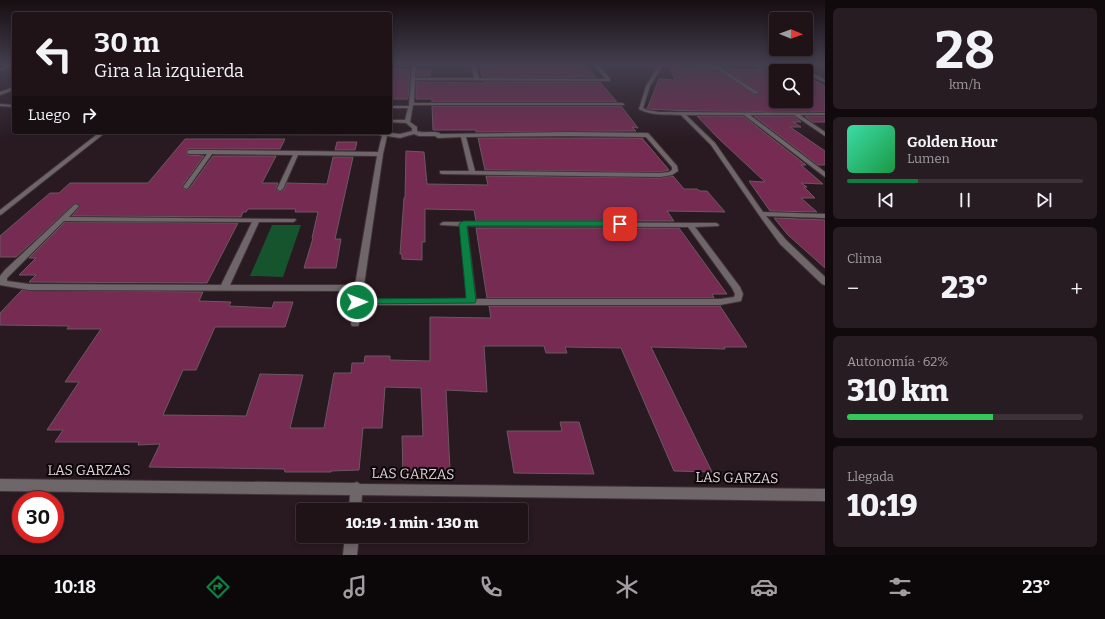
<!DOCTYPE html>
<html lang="es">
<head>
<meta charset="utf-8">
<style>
	:root { --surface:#1f1318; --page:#271c21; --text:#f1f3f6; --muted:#a19ea2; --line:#3c3237; --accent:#0b8043 }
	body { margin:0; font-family:Bitter,serif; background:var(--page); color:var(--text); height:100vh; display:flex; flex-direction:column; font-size:15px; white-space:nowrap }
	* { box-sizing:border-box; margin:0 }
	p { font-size:13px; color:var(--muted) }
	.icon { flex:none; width:22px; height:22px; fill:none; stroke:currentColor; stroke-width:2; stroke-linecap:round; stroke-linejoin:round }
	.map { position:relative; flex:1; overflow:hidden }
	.panel { display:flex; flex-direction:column; gap:8px; padding:8px; background:#110a0d; width:280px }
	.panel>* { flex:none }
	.top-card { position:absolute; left:12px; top:12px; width:380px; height:122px; border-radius:4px; box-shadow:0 2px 6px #0003,0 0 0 1px var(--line); background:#1f1318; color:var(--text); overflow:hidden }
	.needle { width:26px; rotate:91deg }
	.tools { position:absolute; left:769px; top:12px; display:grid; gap:8px }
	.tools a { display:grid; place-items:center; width:44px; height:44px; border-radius:4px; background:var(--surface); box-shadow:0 2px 6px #0003,0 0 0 1px var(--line); font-size:20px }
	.speed { position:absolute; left:12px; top:491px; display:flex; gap:8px; font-size:20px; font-weight:700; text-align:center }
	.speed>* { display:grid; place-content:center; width:52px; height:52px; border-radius:50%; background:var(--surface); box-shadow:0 2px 6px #0003,0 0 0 1px var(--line); line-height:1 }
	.speed .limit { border:6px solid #d22; background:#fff; color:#111 }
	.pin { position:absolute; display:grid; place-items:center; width:34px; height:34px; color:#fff; margin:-17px; border-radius:8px; box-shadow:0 2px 6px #0006 }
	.me { position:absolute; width:44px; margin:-22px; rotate:89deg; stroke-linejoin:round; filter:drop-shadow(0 0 3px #0008) }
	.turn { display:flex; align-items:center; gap:14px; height:84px; padding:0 16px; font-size:18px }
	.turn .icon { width:52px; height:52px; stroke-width:2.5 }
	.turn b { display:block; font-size:28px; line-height:34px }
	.then { display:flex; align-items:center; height:38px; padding:0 16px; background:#0003; gap:8px; font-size:15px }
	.big { font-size:30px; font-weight:800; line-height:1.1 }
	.panel .tile { flex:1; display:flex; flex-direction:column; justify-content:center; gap:6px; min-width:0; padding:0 14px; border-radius:6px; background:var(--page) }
	.panel .dial { align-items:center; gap:0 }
	.dial b { font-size:52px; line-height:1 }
	.song { display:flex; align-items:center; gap:12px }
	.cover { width:48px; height:48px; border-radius:6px; background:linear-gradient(135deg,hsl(160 70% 55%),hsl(140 70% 35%)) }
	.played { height:4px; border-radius:2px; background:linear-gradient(90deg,var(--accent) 30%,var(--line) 30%) }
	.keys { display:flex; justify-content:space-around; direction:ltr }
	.heat { display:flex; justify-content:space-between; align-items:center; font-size:22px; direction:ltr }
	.charge { height:6px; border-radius:3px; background:linear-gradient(90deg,#34c759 62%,var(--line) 0) }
	.trip { position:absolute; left:296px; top:503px; width:232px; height:40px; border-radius:4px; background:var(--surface); box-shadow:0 2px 6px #0003,0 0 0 1px var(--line); font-weight:800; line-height:40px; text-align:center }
	.dock { display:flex; height:64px; justify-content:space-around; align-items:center; background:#0c080a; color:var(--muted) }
	.dock .icon { width:28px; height:28px }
	.dock .current { color:var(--accent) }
	.dock b { font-size:18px; color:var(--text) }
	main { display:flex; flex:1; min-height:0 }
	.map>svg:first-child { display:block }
	.green { fill:#15542d }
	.building { fill:#762b52; stroke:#6c5860 }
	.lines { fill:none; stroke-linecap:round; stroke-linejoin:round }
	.minor-casing { stroke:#42333a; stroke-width:2 }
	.minor { fill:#6f6669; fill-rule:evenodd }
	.route { fill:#0b8043; stroke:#07532c }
	.labels { text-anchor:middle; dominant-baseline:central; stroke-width:4; stroke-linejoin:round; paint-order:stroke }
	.near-street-label { font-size:14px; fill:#dfd3d8; stroke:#0d0609 }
</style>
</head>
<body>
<main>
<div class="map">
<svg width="825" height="555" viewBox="0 0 825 555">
	<rect width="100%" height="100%" fill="#291920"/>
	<polygon class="green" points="272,225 301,225 283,277 250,276"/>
	<g class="building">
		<polygon points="479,65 585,65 596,77 483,77"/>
		<polygon points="669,65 675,68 716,69 755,95 760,93 726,69 762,70 753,65 787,65 798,71 776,71 776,101 806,101 806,76 825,86 825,112 691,111 647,109 659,79 675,80"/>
		<polygon points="390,69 410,70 408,99 390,99"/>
		<rect x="417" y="70" width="13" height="6"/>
		<polygon points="416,82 485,83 484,82 600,82 617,102 432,102 432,99 416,99"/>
		<polygon points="432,106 621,106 638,128 632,127 636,131 476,132 476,130 433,130"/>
		<polygon points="697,116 743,116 806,165 801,165 823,184 801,183 807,187 804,187 815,198 801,198 817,212 770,211 749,181 765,182 718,138"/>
		<polygon points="754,116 794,116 801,122 793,122 801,127 790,127 825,151 825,165 818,165"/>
		<polygon points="805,116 825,116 825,122 812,122"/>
		<polygon points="478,138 642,138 669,170 660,172 485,170"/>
		<polygon points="185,139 285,139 280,149 188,149 185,152 188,155 204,156 182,186 185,190 189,189 213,156 276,156 262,183 278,183 276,189 279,192 284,190 287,183 327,184 333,157 353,157 335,239 341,239 336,268 304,268 313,238 312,238 318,212 295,212 296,209 248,209 246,212 243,212 241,217 72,216 80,206 75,203 16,257 0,257 0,236 50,193 59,193 70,183 148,183"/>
		<polygon points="337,142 357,142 355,150 335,150"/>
		<polygon points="406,151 424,152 427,184 488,185 486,176 660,178 673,176 684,189 697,189 700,191 707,191 725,212 667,211 674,221 476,221 474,210 425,209 425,242 422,242 422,260 402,259 402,254 400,254 404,198 405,198"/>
		<polygon points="774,218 825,220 825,268 788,235"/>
		<polygon points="65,222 238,223 207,283 29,282 36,275 19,275 36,258 29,258"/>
		<polygon points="476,228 679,228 727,294 712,294 714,298 487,298"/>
		<polygon points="22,290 203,292 199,301 231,302 229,306 272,308 274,302 293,302 285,327 215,327 196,370 183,370 163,415 246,416 260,374 303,375 290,428 324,428 334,373 351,373 352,363 364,363 365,356 390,356 390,360 430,361 430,317 491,318 489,306 720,306 747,347 724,347 725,349 651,347 712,472 674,471 621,348 565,347 567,353 546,353 544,346 484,346 487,392 446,390 450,470 426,470 427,475 403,476 402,436 423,436 421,388 385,387 382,428 363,428 359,470 331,471 331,472 285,472 284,469 149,467 160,444 138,445 139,442 55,442 63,430 47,430 79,382 65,382 101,329 67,329 69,326 0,325 0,313"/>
		<polygon points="560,422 579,422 594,474 514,473 507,431 562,431"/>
	</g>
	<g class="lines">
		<g class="minor-casing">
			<g id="minor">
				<polygon points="9,65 14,65 0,71 0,69"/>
				<path d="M412,65H416L415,78H474L471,65H475L479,78L606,79L594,65H598L610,79V81L415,80L414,103H622L624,104V105H413L410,122L417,127V131C424,134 435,130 441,134L569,132L647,133L649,134L677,166L678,171L672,175L660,177L442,174L440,173V171H469L461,137L438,138L435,136H419L414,134L400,138L387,136L383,154L362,299H468L460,226L441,225L440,224L443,222L716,223L718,224L719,225L718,226L695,227L740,287L743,294L741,301L720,305H361L359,324L358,326H352L351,324L355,291L29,290L0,285V276L5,270L74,205L76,204L79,206L69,217L295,219L296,220L295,221L293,222H259L230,285H355L377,156L298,155L283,189L280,191L277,189L293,155L212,154L188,188L186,189L183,187L207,154H189L186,152L189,150H211L378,152L382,136L379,135L207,134L204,132H381L400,134L412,131V128L406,123L390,122V120H405L408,108H390V106H409ZM569,136L646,137L672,167V170L669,172L660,173L475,171L466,137ZM64,221L252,222L221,285L29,284L7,281V278ZM467,226L688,227L732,288L735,294L734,297L720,299H476Z"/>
				<path d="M659,65H663L650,86L643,108L647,110L659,112L825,113V115H800L825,132V136L794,115H750L825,172V177L744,115H686L715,143L763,212L825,214V218L766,216L786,240L825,277V285L822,284L780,244L759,215L711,145L681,115C667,114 651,116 639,109L646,86Z"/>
				<polygon points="673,65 718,66 759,93 755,94 716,68 675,66"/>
				<path d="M791,65C802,65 815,75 825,80V82L806,74V71H802Z"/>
				<polygon points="14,87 14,90 0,95 0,92"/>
				<polygon points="0,104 14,105 14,107 0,106"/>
				<polygon points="100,132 106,132 2,214 0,215 0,210"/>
				<polygon points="0,479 354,483 357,482 360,484 825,489 825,501 362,495 361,510 349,510 350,495 0,491"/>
				<polygon points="345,536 359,536 357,555 343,555"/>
			</g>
		</g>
		<use href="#minor" class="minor"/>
	</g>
	<linearGradient id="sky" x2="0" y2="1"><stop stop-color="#170e12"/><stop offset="0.45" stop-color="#433e4e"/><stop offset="1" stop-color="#433e4e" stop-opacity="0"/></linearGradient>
	<rect width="825" height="143" fill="url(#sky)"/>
	<polygon class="route" points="463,221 620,221 623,224 620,226 467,226 476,301 475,303 354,304 352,302 357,299 466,298 459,224"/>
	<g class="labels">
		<g class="near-street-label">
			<text x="89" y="470">LAS GARZAS</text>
			<text transform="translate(413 474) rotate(1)">LAS GARZAS</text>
			<text transform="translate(737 478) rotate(1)">LAS GARZAS</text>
		</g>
	</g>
</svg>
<div class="tools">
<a><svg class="needle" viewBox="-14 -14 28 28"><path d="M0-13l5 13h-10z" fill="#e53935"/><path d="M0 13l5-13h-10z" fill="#a19ea2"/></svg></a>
<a><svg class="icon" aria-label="search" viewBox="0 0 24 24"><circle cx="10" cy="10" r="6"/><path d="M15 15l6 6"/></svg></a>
</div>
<div class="speed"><div class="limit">30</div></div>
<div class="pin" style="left:620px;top:224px;background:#d93025"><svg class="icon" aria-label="arrive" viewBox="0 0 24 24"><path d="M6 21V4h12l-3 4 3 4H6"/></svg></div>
<svg class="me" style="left:357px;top:302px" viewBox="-20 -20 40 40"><circle r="17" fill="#0b8043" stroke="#fff" stroke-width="3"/><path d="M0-11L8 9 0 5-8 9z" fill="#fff"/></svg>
<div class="trip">10:19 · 1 min · 130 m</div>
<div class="top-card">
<div class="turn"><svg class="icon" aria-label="left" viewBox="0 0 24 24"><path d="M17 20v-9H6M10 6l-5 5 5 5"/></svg><div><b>30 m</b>Gira a la izquierda</div></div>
<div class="then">Luego<svg class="icon" aria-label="right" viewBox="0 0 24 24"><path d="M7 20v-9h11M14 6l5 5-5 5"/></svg></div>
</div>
</div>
<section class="panel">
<div class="tile dial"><b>28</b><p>km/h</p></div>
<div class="tile">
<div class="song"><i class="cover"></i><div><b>Golden Hour</b><p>Lumen</p></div></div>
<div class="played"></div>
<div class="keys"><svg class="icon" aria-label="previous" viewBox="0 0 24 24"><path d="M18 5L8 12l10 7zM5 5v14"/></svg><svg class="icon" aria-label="pause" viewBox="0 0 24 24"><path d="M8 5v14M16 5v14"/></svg><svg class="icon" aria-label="next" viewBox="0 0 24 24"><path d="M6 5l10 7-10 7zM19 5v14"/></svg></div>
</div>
<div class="tile"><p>Clima</p>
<div class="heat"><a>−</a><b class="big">23°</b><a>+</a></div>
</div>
<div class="tile"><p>Autonomía · 62%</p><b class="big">310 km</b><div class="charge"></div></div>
<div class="tile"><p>Llegada</p><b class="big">10:19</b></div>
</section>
</main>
<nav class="dock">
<b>10:18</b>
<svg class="icon current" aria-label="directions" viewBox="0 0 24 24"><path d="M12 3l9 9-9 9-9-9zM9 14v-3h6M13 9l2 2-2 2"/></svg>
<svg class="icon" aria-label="music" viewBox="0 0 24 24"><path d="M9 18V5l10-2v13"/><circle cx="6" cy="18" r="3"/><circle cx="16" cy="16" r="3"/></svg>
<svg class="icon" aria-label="phone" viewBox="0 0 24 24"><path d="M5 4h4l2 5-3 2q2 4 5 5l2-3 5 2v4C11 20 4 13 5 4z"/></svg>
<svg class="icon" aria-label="climate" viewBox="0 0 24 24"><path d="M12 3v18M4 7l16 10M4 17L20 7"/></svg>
<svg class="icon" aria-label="car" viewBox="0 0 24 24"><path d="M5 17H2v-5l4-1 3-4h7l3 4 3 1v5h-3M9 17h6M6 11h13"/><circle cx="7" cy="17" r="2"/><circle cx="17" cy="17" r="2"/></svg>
<svg class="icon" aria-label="filters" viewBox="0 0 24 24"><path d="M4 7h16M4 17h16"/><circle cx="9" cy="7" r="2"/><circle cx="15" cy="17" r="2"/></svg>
<b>23°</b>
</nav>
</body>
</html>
